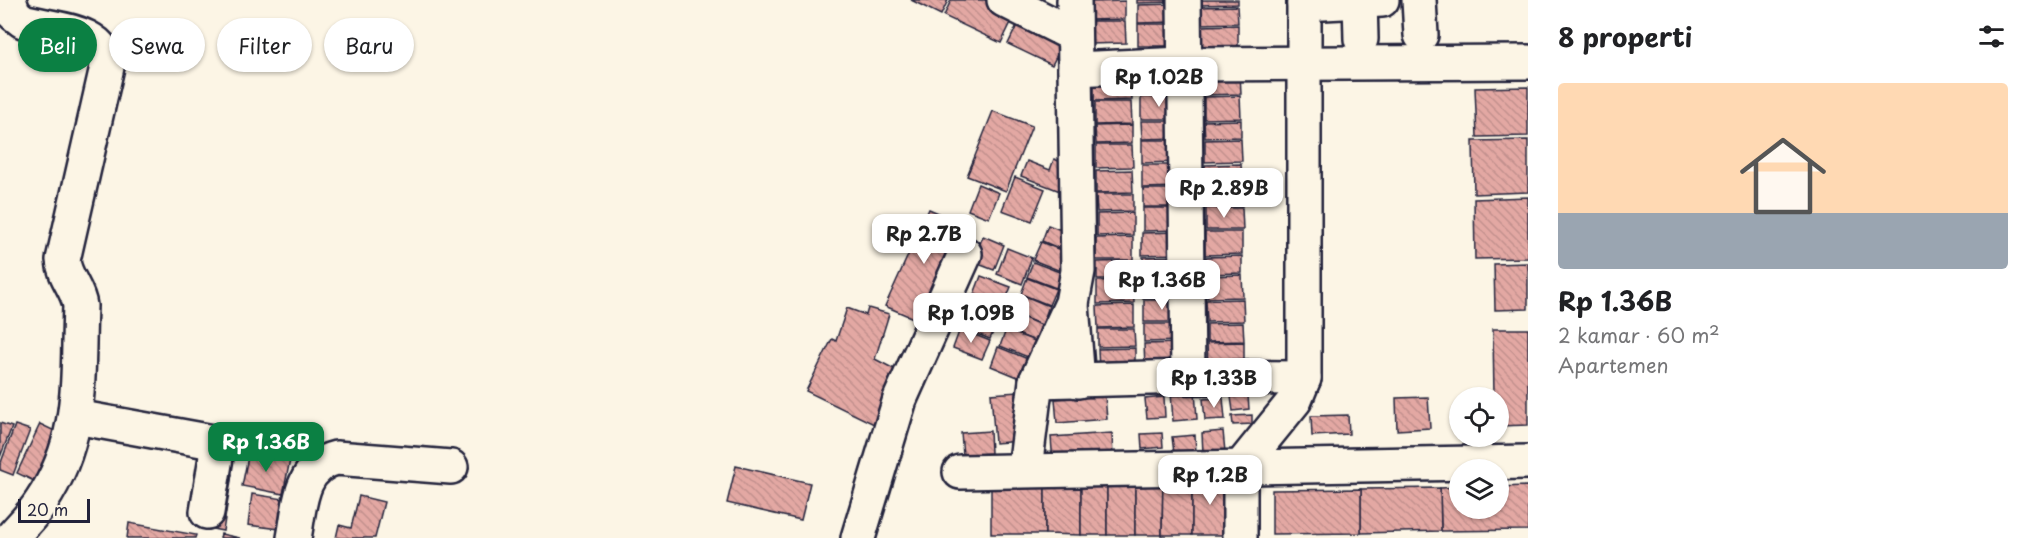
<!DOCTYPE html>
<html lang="id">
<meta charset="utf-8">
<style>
:root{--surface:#fff;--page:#f2f2f2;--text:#202124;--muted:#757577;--accent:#0b8043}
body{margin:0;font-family:"Playpen Sans",sans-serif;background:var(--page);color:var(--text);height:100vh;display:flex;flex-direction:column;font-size:22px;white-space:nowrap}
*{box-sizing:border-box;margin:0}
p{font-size:20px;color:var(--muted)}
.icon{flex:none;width:33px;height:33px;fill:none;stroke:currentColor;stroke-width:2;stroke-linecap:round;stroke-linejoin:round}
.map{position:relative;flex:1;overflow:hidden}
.drawer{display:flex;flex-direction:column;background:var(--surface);width:510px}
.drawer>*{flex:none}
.banner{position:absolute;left:18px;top:18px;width:570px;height:54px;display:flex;gap:12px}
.tools{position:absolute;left:1449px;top:387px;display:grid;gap:12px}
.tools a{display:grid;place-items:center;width:60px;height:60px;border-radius:50%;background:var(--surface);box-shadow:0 2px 4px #0004;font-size:30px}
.scale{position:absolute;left:18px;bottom:15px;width:72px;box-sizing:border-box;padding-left:6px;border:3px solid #22223b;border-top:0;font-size:16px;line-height:21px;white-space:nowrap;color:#22223b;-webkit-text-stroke:4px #fcf5e5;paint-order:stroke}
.price{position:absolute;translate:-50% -51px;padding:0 14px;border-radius:12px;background:#fff;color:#222;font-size:20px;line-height:39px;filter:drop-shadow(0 2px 3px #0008)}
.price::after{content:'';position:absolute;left:50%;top:36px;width:18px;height:14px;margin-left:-9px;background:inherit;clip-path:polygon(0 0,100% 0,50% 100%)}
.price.on{background:var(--accent);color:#fff}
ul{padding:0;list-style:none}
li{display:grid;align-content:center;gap:12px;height:318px;padding:0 30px}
li span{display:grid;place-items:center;height:186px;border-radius:6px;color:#555}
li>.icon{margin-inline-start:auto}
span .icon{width:108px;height:108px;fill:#fffc;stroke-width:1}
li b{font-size:26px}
h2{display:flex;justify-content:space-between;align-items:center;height:72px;padding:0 30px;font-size:26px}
.tag{padding:0 21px;border-radius:27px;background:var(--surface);box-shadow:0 2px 4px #0004;font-size:21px;line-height:54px}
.tag.on{background:var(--accent);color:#fff}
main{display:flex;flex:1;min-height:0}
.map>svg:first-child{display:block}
.building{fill:url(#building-back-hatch);stroke:#22223b;stroke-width:1.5}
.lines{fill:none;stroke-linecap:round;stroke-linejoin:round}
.minor-casing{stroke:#22223b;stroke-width:38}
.minor{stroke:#fcf5e5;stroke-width:33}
</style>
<main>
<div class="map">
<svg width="1528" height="538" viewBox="0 0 1528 538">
<defs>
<pattern id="building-back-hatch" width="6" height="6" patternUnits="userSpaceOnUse" patternTransform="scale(1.5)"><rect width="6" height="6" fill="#e3a8a3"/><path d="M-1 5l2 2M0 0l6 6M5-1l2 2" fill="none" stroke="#c2908d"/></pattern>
</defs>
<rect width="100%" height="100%" fill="#fcf5e5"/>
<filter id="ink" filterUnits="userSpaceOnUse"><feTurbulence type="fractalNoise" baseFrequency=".0167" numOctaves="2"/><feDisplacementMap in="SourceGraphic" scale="12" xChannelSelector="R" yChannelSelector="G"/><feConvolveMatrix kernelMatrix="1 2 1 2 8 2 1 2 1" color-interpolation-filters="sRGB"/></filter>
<g filter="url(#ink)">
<g class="building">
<polygon points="911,0 948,0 941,15"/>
<polygon points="951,0 992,0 1016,12 1001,43 944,16"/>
<polygon points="1137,0 1174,0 1174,2 1137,3"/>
<polygon points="1201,0 1238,0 1238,4 1201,5"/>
<polygon points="1125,1 1125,19 1089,20 1089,2"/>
<polygon points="1174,4 1174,22 1138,23 1138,5"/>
<polygon points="1237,6 1238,23 1201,24 1201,7"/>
<polygon points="1021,17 1065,38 1052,65 1008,44"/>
<polygon points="1089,21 1125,21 1126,43 1089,44"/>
<polygon points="1138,24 1174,24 1175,46 1138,46"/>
<polygon points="1238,25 1238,47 1202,48 1202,26"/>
<polygon points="1177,73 1178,95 1140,95 1140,74"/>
<polygon points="1240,73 1241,94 1203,95 1203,74"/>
<polygon points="1131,78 1132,100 1094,101 1094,79"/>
<polygon points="1528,87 1528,136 1477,137 1475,88"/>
<polygon points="1240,96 1241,118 1204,119 1204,97"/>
<polygon points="1141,97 1177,97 1178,119 1141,119"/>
<polygon points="1095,102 1131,102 1132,124 1095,125"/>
<polygon points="993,111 1032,126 1006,191 967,176"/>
<polygon points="1241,120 1241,137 1205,138 1204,121"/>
<polygon points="1141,121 1178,121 1178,138 1142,139"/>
<polygon points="1132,125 1132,143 1096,144 1095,126"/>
<polygon points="1241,139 1242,161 1205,162 1205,140"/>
<polygon points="1142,140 1178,140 1179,162 1142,163"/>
<polygon points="1528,140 1528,192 1474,194 1473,141"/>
<polygon points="1096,145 1132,145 1133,167 1096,168"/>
<polygon points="1054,159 1070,166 1060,191 1021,176 1027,161 1050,170"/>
<polygon points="1241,164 1242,186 1205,187 1205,165"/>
<polygon points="1142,165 1179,165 1179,187 1142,188"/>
<polygon points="1132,170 1133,192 1096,193 1096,171"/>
<polygon points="1015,177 1045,189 1032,221 1002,210"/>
<polygon points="978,184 999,193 989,218 968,210"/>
<polygon points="1242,188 1242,206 1206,207 1205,189"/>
<rect x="1143" y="189" width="36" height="18"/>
<polygon points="1096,194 1133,194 1133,211 1097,212"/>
<polygon points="1528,197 1528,258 1475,259 1474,199"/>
<polygon points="1143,208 1179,208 1180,230 1143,231"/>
<polygon points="1206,208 1242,208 1243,230 1206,230"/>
<polygon points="929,209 964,224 920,321 885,306"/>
<polygon points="1133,213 1133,235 1097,236 1097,214"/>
<polygon points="1048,225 1077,236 1070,253 1042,241"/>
<polygon points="1179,232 1179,254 1142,255 1142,233"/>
<polygon points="1205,232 1242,232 1242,254 1205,255"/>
<polygon points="983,236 1004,245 994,270 973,262"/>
<polygon points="1133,237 1133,260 1096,260 1096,238"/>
<polygon points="1041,242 1070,254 1063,272 1033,260"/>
<polygon points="1007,248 1032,258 1022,284 997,274"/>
<polygon points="1179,256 1179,274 1143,274 1143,257"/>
<polygon points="1242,256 1242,273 1206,274 1206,257"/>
<polygon points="1133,261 1133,279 1097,279 1097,262"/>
<polygon points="1033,262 1062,273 1056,288 1027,277"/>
<polygon points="1528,263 1528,309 1495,310 1494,264"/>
<polygon points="1242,275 1243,297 1207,298 1206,276"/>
<polygon points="981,276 1011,287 1003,306 974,294"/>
<rect x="1143" y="276" width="37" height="22"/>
<polygon points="1027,278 1056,289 1049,305 1021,294"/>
<polygon points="1133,280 1134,303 1097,304 1097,281"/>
<polygon points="1020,294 1049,306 1042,325 1012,313"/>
<polygon points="974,295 1004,306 997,322 968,311"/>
<polygon points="1243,299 1244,321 1207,322 1206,300"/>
<rect x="1144" y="300" width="36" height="22"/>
<polygon points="1134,305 1134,327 1098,328 1097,306"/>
<polygon points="847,308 866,315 868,308 889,314 875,359 904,374 878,426 806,391 832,339 836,341"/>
<polygon points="968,312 997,323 990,339 962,328"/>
<polygon points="1012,313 1041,325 1035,341 1006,329"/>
<polygon points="1243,323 1244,341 1207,342 1207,324"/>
<polygon points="1144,324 1180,324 1181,341 1144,342"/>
<polygon points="960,329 990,341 982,359 953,348"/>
<polygon points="1098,329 1134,329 1135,346 1098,347"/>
<polygon points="1493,329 1528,329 1528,425 1498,426 1498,398 1494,398"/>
<polygon points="1006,330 1035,341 1028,357 1000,346"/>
<polygon points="1244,342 1244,365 1208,365 1207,343"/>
<polygon points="1181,343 1181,365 1145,366 1144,344"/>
<polygon points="998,347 1028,359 1020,378 991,366"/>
<polygon points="1135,348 1135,370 1099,371 1098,349"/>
<polygon points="1195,391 1197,419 1173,421 1171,392"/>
<polygon points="1018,392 1022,441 995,443 991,394"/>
<polygon points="1105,396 1107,419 1057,423 1055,399"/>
<polygon points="1248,396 1249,409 1233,411 1231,397"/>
<polygon points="1164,397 1165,417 1147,418 1145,399"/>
<polygon points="1428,397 1430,428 1397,430 1396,398"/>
<polygon points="1223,398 1225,419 1205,420 1203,399"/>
<polygon points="1252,415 1252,424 1233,425 1232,416"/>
<polygon points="1348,415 1349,434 1312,436 1311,416"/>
<polygon points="0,423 12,427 0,457"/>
<polygon points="40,424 59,433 36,482 17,473"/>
<polygon points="15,425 30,430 13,475 0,470 0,465"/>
<polygon points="990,431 991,453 963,455 961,433"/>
<polygon points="1223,431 1225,452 1203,453 1202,433"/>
<polygon points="1112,433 1113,460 1053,464 1051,437"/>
<polygon points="1162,433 1163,447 1142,449 1141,434"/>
<polygon points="1195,435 1196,452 1174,453 1172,437"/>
<polygon points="249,452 290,460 283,494 242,486"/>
<polygon points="736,466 810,483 801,520 727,503"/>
<polygon points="216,471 232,474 223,531 207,528"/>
<polygon points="991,477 1045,478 1045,534 991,534"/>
<polygon points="1045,478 1081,478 1081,535 1045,534"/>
<rect x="1081" y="478" width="26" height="57"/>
<rect x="1107" y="478" width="28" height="57"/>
<polygon points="1135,478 1163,478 1162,535 1135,535"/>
<polygon points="1163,478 1192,478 1192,535 1162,535"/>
<polygon points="1192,478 1228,478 1227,535 1192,535"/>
<polygon points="1528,486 1528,530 1441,531 1440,488 1460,487 1460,508 1498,508 1498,487"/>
<polygon points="1440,488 1441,531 1361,533 1361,489"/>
<polygon points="1361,489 1361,533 1272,534 1272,490"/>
<polygon points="252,494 284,499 279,529 248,525"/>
<polygon points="359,496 384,502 375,538 336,538 339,525 351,528"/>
<polygon points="129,523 196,535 195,538 127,538"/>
<polygon points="221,534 240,538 220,538"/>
</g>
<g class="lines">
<defs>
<g id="minor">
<path d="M9,0L14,14L23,21C52,30 105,28 107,67L63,260C64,277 78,289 80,306C77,379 84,438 41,502C33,515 21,526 11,538"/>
<polyline points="1004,0 1074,35"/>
<polyline points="1184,0 1188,377"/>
<polyline points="1360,0 1361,39"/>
<polyline points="1419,0 1421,35"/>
<polyline points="1304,4 1382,0"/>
<polyline points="1075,69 1183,64 1528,62"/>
<polyline points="1072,305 1078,381"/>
<polyline points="1036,381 1188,377 1304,378"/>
<polyline points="76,417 213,442 216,457 207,512"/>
<polyline points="1025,469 1036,381 1072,303 1078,271 1074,0"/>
<polyline points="960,472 1528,462"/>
<path d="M294,538C300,507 299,467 336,458L451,467"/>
<polyline points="858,538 900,399 965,254"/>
<polyline points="1240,538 1240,468 1295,400 1304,378 1304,0"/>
</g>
</defs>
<use href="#minor" class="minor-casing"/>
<use href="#minor" class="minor"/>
</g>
</g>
</svg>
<div class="tools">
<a><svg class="icon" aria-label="locate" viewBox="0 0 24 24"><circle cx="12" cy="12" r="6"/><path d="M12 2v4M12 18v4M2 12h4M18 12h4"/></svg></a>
<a><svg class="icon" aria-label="layers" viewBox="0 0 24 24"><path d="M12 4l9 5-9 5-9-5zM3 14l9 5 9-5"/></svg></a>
</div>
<div class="scale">20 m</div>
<b class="price" style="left:1159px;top:108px">Rp 1.02B</b>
<b class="price" style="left:1224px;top:219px">Rp 2.89B</b>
<b class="price" style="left:924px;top:265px">Rp 2.7B</b>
<b class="price" style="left:1162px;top:311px">Rp 1.36B</b>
<b class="price" style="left:971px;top:344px">Rp 1.09B</b>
<b class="price" style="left:1214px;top:409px">Rp 1.33B</b>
<b class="price on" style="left:266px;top:473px">Rp 1.36B</b>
<b class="price" style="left:1210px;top:506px">Rp 1.2B</b>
<div class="banner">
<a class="tag on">Beli</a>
<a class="tag">Sewa</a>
<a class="tag">Filter</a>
<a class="tag">Baru</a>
</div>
</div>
<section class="drawer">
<h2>8 properti<svg class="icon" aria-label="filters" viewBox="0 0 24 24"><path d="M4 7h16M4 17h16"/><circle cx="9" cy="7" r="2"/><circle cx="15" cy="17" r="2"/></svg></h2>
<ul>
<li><span style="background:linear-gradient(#ffd9b3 70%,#9aa5b1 0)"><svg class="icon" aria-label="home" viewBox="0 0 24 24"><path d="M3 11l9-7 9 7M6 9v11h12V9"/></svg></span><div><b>Rp 1.36B</b><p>2 kamar · 60 m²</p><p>Apartemen</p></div></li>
</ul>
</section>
</main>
